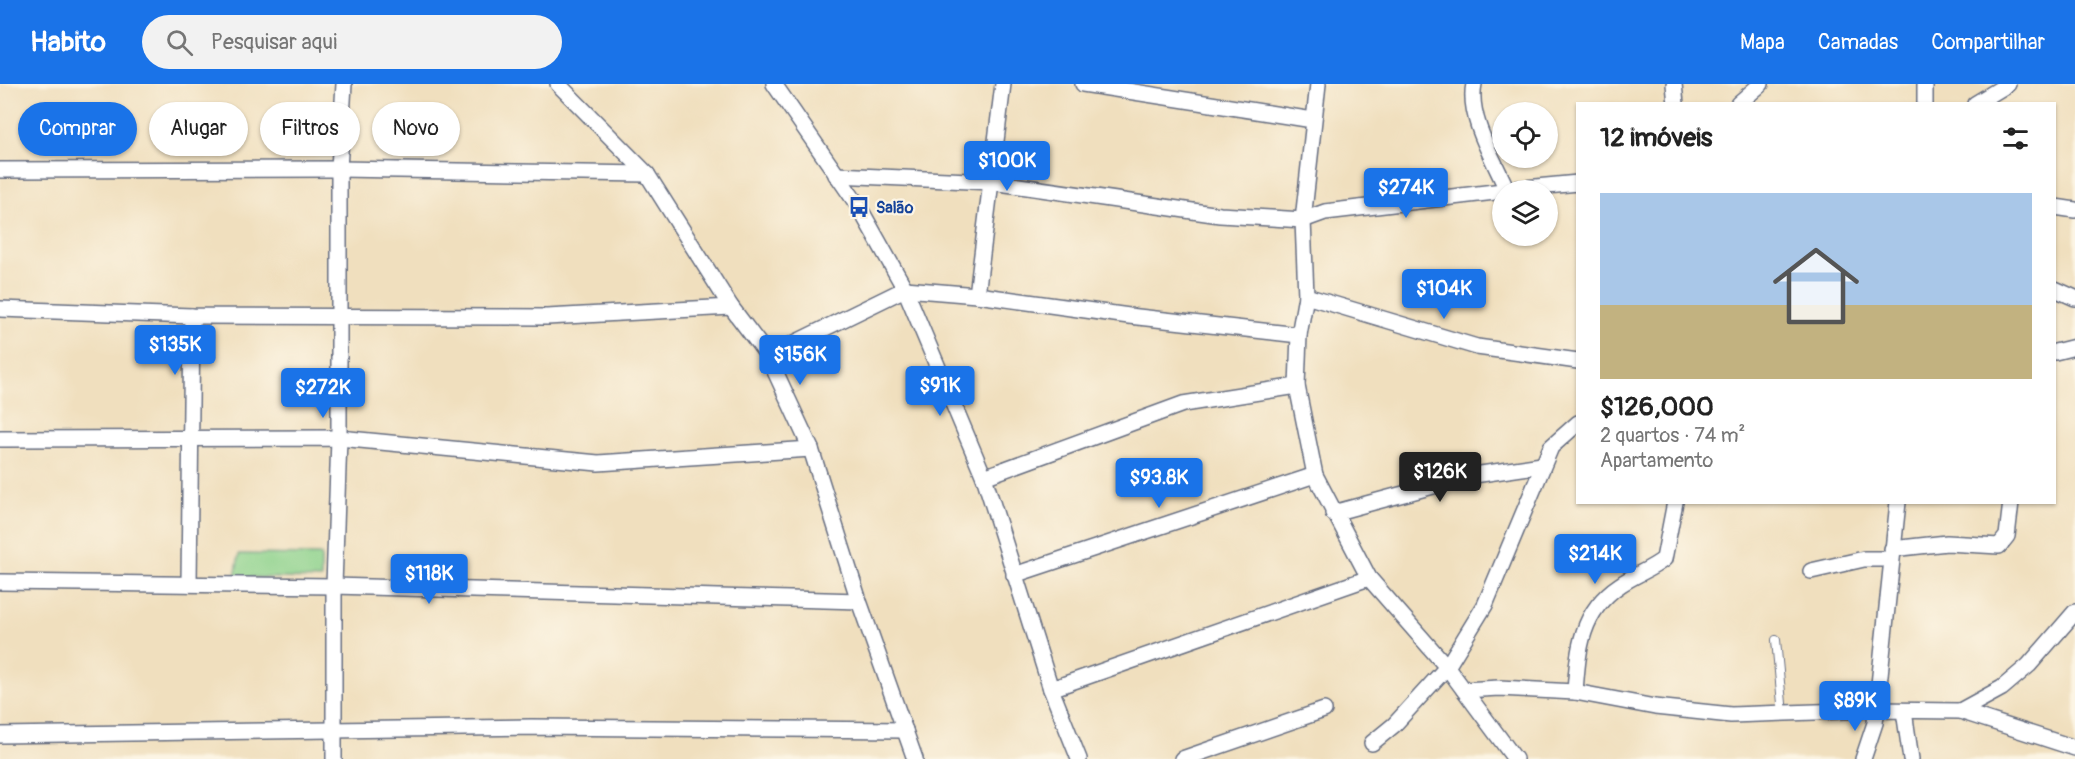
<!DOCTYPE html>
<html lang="pt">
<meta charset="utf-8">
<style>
:root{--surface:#fff;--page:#f2f2f2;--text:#222;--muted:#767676;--line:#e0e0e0;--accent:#1a73e8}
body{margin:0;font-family:Pangolin,sans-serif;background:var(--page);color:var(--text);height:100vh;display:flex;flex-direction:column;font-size:22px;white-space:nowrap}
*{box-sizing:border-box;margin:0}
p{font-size:20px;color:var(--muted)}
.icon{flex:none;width:33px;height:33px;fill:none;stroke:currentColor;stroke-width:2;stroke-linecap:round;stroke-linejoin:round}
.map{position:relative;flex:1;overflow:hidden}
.details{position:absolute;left:1576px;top:18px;width:480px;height:402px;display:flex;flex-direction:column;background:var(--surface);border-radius:0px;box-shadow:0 2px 4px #0004}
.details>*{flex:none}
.banner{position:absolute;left:18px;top:18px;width:570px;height:54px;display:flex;gap:12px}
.buttons{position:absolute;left:1492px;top:18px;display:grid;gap:12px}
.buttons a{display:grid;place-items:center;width:66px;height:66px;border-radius:50%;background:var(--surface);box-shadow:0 2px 4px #0004;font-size:30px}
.price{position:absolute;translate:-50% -51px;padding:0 14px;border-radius:6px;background:var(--accent);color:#fff;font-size:20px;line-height:39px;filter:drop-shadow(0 2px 3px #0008)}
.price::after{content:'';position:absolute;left:50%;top:36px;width:18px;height:14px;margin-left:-9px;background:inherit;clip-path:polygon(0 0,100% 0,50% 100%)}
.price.selected{background:#222;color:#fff}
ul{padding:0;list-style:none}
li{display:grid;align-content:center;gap:12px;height:318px;padding:0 24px}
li+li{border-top:2px solid var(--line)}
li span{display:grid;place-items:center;height:186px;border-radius:0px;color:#555}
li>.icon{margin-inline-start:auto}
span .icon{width:108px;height:108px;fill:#fffc;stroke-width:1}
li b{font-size:26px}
h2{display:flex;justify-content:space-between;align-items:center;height:72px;padding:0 24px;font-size:26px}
.pill{padding:0 21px;border-radius:27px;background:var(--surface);box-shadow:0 2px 4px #0004;font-size:21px;line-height:54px}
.pill.selected{background:var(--accent);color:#fff}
header{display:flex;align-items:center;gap:36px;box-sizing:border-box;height:84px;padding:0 30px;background:var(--accent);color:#fff}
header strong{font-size:28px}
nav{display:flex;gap:33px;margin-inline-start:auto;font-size:21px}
.search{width:420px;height:54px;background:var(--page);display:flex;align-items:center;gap:15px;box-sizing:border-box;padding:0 21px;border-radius:33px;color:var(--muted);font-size:22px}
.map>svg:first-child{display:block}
.green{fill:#8dd28c;stroke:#548075;stroke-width:1.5}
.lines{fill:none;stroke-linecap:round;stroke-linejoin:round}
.lane-casing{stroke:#666d80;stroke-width:10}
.street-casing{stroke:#666d80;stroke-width:18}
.lane{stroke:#fff;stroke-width:8}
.street{stroke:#fff;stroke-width:15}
.labels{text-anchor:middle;stroke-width:4.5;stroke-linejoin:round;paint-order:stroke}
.transit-label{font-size:16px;font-weight:bold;fill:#164399;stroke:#fcf5e5;text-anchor:start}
</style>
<header>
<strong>Habito</strong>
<div class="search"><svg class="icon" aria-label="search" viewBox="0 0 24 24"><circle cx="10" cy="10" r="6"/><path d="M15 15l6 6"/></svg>Pesquisar aqui</div>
<nav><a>Mapa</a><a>Camadas</a><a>Compartilhar</a></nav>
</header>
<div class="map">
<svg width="2075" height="675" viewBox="0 0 2075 675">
<rect width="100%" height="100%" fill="#fcf5e5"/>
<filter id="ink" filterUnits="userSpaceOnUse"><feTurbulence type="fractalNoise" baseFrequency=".0167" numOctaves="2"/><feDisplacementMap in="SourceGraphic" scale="12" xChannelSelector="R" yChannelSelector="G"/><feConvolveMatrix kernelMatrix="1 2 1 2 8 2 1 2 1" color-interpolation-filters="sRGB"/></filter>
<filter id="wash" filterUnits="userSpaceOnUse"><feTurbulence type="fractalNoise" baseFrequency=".008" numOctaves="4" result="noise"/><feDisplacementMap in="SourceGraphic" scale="24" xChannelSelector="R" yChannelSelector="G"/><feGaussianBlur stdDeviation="1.35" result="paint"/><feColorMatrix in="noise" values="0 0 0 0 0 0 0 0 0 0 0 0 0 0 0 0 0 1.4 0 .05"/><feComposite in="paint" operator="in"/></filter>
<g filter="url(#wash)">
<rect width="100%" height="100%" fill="#f0dfbe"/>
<polygon class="green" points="239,470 321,471 321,495 235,493"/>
</g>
<g filter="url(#ink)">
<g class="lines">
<defs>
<polyline id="lane" points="1776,556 1783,630"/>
<g id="street">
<polyline points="558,0 647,90 731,223 768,272 811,365 859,517 915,675"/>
<polyline points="774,0 859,123 905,205 984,393 1051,605 1079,675"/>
<polyline points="1083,0 1313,36"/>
<polyline points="1318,0 1303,136 1306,212 1299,251 1297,302 1315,391 1369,494 1447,583 1515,675"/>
<path d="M1474,0C1467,33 1494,76 1507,106"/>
<polyline points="1674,0 1676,20"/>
<polyline points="1925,0 1925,20"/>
<polyline points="1738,20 1761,0"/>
<polyline points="1975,20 2008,0"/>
<polyline points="0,86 339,85 647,90"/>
<polyline points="836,91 992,98 1220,131 1303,136 1325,128 1503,107"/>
<polyline points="1505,106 1578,99"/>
<polyline points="2055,123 2075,126"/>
<polyline points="2055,205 2075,214"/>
<polyline points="977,211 1003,0"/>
<polyline points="1306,212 1477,263 1578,277"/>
<polyline points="0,225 192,232 547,233 731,223"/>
<polyline points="2055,268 2075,263"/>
<polyline points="768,272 905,205 977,211 1129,232 1299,251"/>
<polyline points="0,355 339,354 598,379 811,365"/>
<polyline points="984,393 1183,320 1297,302"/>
<polyline points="1333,429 1474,391 1542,381"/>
<polyline points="1892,465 1947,459 1999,462 2007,452 2011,418"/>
<polyline points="1811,487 1864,475 1891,475"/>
<polyline points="1014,491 1315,391"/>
<polyline points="0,498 334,502 859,517"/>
<polyline points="189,500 192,232"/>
<polyline points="1051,605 1369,494"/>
<polyline points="1464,606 1499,604 1575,608 1655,623 1731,631 1875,626 1960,627 2075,664"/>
<path d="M1575,608C1578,565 1581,527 1620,501C1634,491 1650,486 1664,475L1675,418"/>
<polyline points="1904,627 1911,675"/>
<polyline points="1960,627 2002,604 2029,581 2075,528"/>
<polyline points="0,651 531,643 905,646"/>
<polyline points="1372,659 1394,641 1447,583 1485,521 1551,363 1578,339"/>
<polyline points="334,675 334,502 339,354 339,85 344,0"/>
<polyline points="1182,675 1324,626"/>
<polyline points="1863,675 1875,639 1898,418"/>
</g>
</defs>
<use href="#lane" class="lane-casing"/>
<use href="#street" class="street-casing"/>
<use href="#lane" class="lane"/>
<use href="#street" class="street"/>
</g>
</g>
<defs>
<symbol id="bus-bare" viewBox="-9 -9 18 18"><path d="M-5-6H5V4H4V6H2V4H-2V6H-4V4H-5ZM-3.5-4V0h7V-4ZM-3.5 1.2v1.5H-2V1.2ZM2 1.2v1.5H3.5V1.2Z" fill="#1a4fb4" stroke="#fcf5e5" stroke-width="2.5" paint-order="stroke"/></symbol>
</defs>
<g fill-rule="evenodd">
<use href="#bus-bare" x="844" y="108" width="30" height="30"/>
</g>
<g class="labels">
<g class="transit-label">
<text x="876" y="129">Salão</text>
</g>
</g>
</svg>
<div class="buttons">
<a><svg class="icon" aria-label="locate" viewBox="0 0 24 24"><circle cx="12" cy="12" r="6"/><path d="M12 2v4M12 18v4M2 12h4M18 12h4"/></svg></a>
<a><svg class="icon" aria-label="layers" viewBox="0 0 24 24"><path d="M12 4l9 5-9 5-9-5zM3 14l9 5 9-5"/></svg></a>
</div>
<b class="price" style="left:1007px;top:108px">$100K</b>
<b class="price" style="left:1406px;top:135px">$274K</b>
<b class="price" style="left:1444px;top:236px">$104K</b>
<b class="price" style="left:175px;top:292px">$135K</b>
<b class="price" style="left:800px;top:302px">$156K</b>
<b class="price" style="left:940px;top:333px">$91K</b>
<b class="price" style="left:323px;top:335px">$272K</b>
<b class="price selected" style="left:1440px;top:419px">$126K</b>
<b class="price" style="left:1159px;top:425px">$93.8K</b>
<b class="price" style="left:1595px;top:501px">$214K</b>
<b class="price" style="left:429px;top:521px">$118K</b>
<b class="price" style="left:1855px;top:648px">$89K</b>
<div class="banner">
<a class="pill selected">Comprar</a>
<a class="pill">Alugar</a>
<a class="pill">Filtros</a>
<a class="pill">Novo</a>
</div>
<section class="details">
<h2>12 imóveis<svg class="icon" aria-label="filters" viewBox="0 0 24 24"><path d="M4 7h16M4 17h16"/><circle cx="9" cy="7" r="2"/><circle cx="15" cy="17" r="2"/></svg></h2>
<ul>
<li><span style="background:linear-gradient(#a9c7e8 60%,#c2b280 0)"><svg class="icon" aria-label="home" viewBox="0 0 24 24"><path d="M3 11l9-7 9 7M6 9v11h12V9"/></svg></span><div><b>$126,000</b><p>2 quartos · 74 m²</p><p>Apartamento</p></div></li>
</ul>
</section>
</div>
